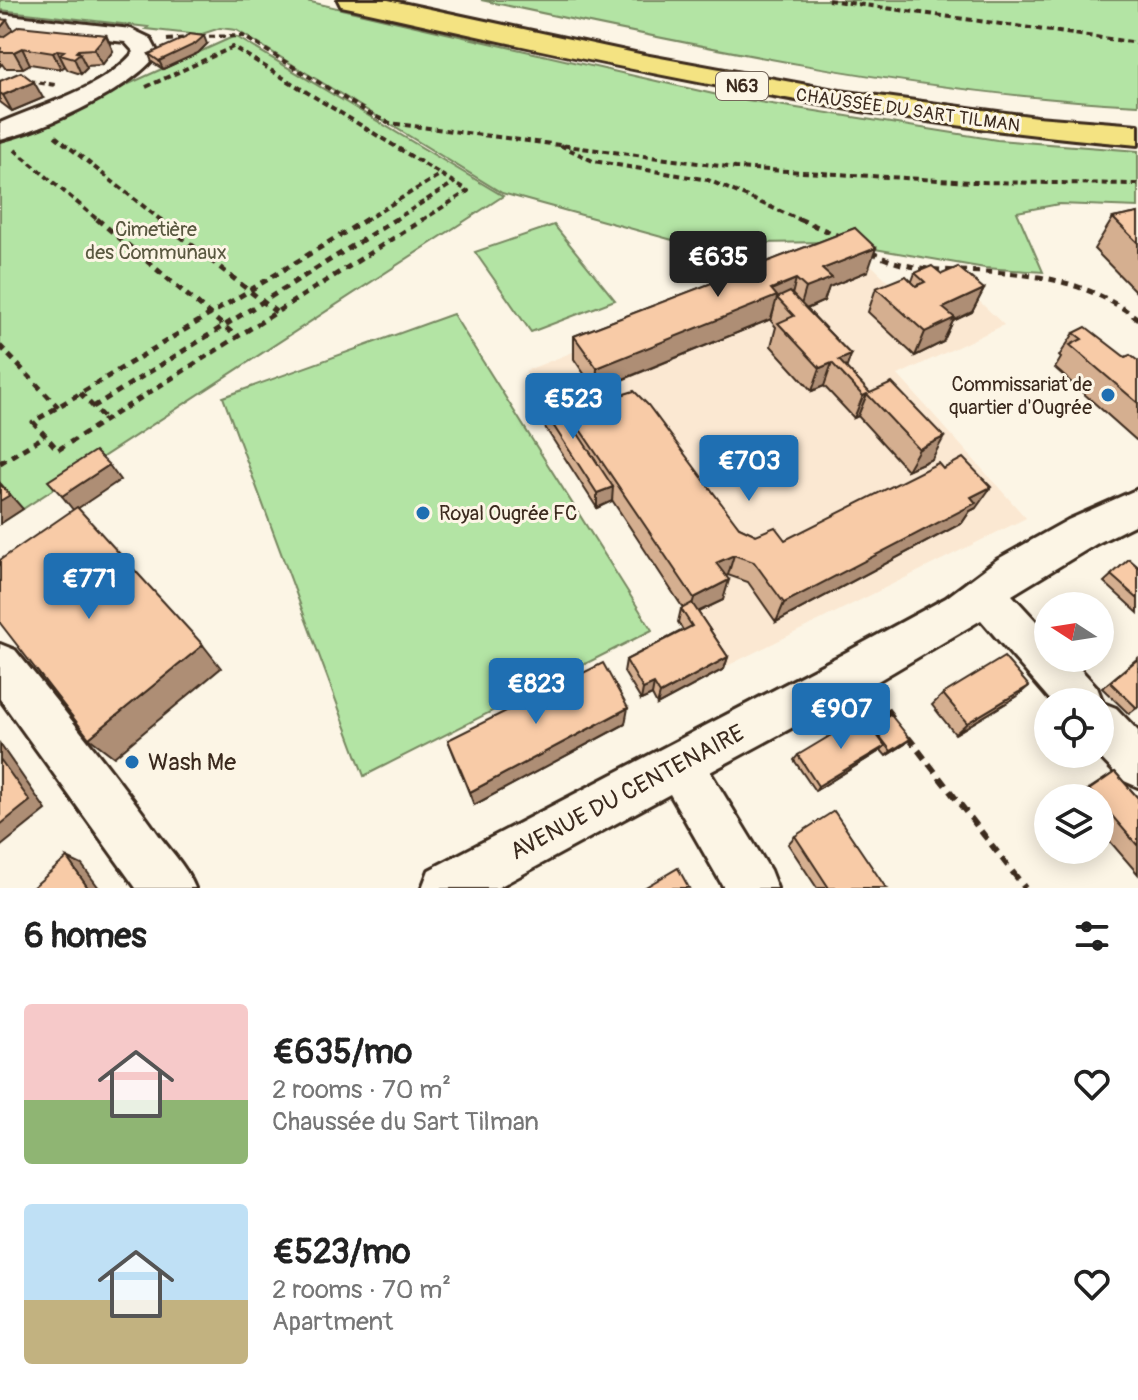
<!DOCTYPE html>
<meta charset="utf-8">
<style>
:root{--surface:#fff;--page:#f2f2f2;--text:#222;--muted:#767676;--accent:#1f6fb2}
body{margin:0;font-family:Pangolin,sans-serif;background:var(--page);color:var(--text);height:100vh;display:flex;flex-direction:column;font-size:30px;white-space:nowrap}
*{box-sizing:border-box;margin:0}
p{font-size:26px;color:var(--muted)}
.icon{flex:none;width:44px;height:44px;fill:none;stroke:currentColor;stroke-width:2;stroke-linecap:round;stroke-linejoin:round}
.map{position:relative;height:888px;overflow:hidden}
.drawer{display:flex;flex-direction:column;background:var(--surface);flex:1}
.drawer>*{flex:none}
.needle{width:52px;rotate:282deg}
.fabs{position:absolute;left:1034px;top:592px;display:grid;gap:16px}
.fabs a{display:grid;place-items:center;width:80px;height:80px;border-radius:50%;background:var(--surface);box-shadow:0 4px 20px #0003;font-size:40px}
.price{position:absolute;translate:-50% -68px;padding:0 18px;border-radius:8px;background:var(--accent);color:#fff;font-size:26px;line-height:52px;filter:drop-shadow(0 2px 4px #0008)}
.price::after{content:'';position:absolute;left:50%;top:48px;width:24px;height:18px;margin-left:-12px;background:inherit;clip-path:polygon(0 0,100% 0,50% 100%)}
.price.current{background:#222;color:#fff}
ul{padding:0;list-style:none}
li{display:flex;align-items:center;gap:24px;height:200px;padding:0 24px}
li span{display:grid;place-items:center;flex:none;width:224px;height:160px;border-radius:8px;color:#555}
li>.icon{margin-inline-start:auto}
span .icon{width:96px;height:96px;fill:#fffc;stroke-width:1}
li b{font-size:34px}
h2{display:flex;justify-content:space-between;align-items:center;height:96px;padding:0 24px;font-size:34px}
.map>svg:first-child{display:block}
.built{fill:#fbe8d2}
.green{fill:#b3e4a4;stroke:#778761;stroke-width:2}
.lines{fill:none;stroke-linecap:round;stroke-linejoin:round}
.minor-casing{stroke:#3b2a1e;stroke-width:6}
.highway-casing{stroke:#3b2a1e;stroke-width:6}
.path-far2{stroke:#3b2a1e;stroke-width:4;stroke-dasharray:6 4;stroke-linecap:butt}
.path-far1{stroke:#3b2a1e;stroke-width:5;stroke-dasharray:7 6;stroke-linecap:butt}
.path{stroke:#3b2a1e;stroke-width:6;stroke-dasharray:10 7;stroke-linecap:butt}
.minor{fill:#fcf5e5;fill-rule:evenodd}
.highway{fill:#f4e382;fill-rule:evenodd}
.wall{fill:#d5af90;stroke:#3b2a1e;stroke-width:2}
.shaded-wall{fill:#ae8e75;stroke:#3b2a1e;stroke-width:2}
.building{fill:#f8cba7;stroke:#3b2a1e;stroke-width:2}
.poi-dot{fill:#1f6fb2;stroke:#fcf5e5;stroke-width:3}
.labels{text-anchor:middle;stroke-width:6;stroke-linejoin:round;paint-order:stroke}
.shield{fill:#fcf5e5;stroke:#75675a;stroke-width:2}
.shield-label{font-size:18px;font-weight:bold;fill:#3b2a1e}
.far-street-label{font-size:18px;fill:#3b2a1e;stroke:#fcf5e5}
.park-label{font-size:20px;fill:#595840;stroke:#fcf5e5}
.poi-label{font-size:20px;fill:#3b2a1e;stroke:#fcf5e5;text-anchor:end}
.near-poi-label{font-size:24px;fill:#3b2a1e;stroke:#fcf5e5;text-anchor:start}
.near-street-label{font-size:24px;fill:#3b2a1e;stroke:#fcf5e5}
</style>
<div class="map">
<svg width="1138" height="888" viewBox="0 0 1138 888">
<rect width="100%" height="100%" fill="#fcf5e5"/>
<filter id="ink" filterUnits="userSpaceOnUse"><feTurbulence type="fractalNoise" baseFrequency=".0125" numOctaves="2"/><feDisplacementMap in="SourceGraphic" scale="16" xChannelSelector="R" yChannelSelector="G"/><feConvolveMatrix kernelMatrix="1 2 1 2 8 2 1 2 1" color-interpolation-filters="sRGB"/></filter>
<g filter="url(#ink)">
<polygon class="built" points="848,243 905,297 953,276 1004,325 898,375 1026,518 725,667 525,371"/>
<g class="green">
<polygon points="0,0 302,0 722,96 997,140 1138,151 1138,207 1059,204 1017,212 1043,272 985,268 834,242 687,244 502,193 236,30 220,28 199,35 146,29 148,27 0,10"/>
<path d="M481,0H1138V105C915,93 699,47 481,0Z"/>
<polygon points="235,36 503,196 0,524 0,142"/>
<polygon points="554,225 615,300 531,332 475,252"/>
<polygon points="453,314 652,630 364,776 223,397"/>
</g>
<g class="lines">
<defs>
<g id="minor">
<path d="M0,14L131,29L150,38L158,53C132,90 44,129 0,140V123C43,104 103,89 134,52L125,42L0,28Z"/>
<polygon points="1138,489 1138,523 1096,544 1012,595 1048,634 1048,658 1070,658 1097,687 1103,703 1116,708 1138,731 1138,787 1122,780 1097,754 1100,754 1100,702 1052,702 981,620 871,685 710,772 770,870 777,888 724,888 670,794 497,888 422,888 429,870 841,655 946,598 998,559 1068,520"/>
<path d="M0,644L15,650C62,708 109,766 153,827C167,848 186,865 195,888H136L0,699Z"/>
</g>
<path id="highway" d="M338,0H388L644,55L840,91L1037,117L1138,125V145C870,123 613,67 351,8L341,6Z"/>
</defs>
<use href="#minor" class="minor-casing"/>
<use href="#highway" class="highway-casing"/>
<g class="path-far2">
<polyline points="828,0 1138,43"/>
<polyline points="199,37 243,36 370,114 390,123 736,168 972,182 1138,184"/>
<polyline points="167,40 189,38"/>
<polyline points="29,81 55,85"/>
<polyline points="146,87 233,47 468,191 421,221"/>
<polyline points="55,136 162,221"/>
<polyline points="560,145 593,161 708,180 803,221"/>
<polyline points="15,150 99,221"/>
<polyline points="364,221 441,174"/>
<polyline points="393,221 455,182"/>
</g>
<g class="path-far1">
<polyline points="97,219 237,337"/>
<polyline points="159,219 276,312"/>
<polyline points="367,219 33,422 58,450 424,219"/>
<polyline points="799,219 841,237"/>
<path d="M871,252C907,272 946,270 986,272C1043,274 1092,284 1138,319"/>
<polyline points="0,346 58,407"/>
<polyline points="80,393 106,420"/>
<polyline points="93,407 396,219"/>
<polyline points="0,463 45,436"/>
</g>
<g class="path">
<polyline points="876,696 894,719"/>
<polyline points="908,737 1025,888"/>
</g>
<use href="#minor" class="minor"/>
<use href="#highway" class="highway"/>
</g>
<g class="wall">
<polygon points="0,19 12,30 106,35 113,51 102,65 86,66 87,68 81,74 68,70 65,66 61,69 30,64 23,68 5,68 2,64 0,66"/>
<polygon points="207,44 198,53 163,69 152,62 149,54"/>
<polygon points="0,81 43,98 12,111 0,102"/>
<polygon points="1138,213 1138,294 1094,249 1113,218"/>
<polygon points="855,228 868,271 829,287 824,301 807,309 851,355 846,368 932,459 907,470 858,416 854,418 824,386 812,391 771,346 776,327 771,321 774,309 771,319 612,384 739,527 756,535 785,540 976,508 970,511 962,523 776,622 748,582 728,575 725,576 723,600 698,612 728,657 724,669 657,705 652,695 641,700 624,672 626,660 683,630 678,622 681,609 683,608 612,500 597,508 534,410 533,394 556,400 556,394 589,381 574,359 574,336"/>
<polygon points="915,273 942,274 984,289 972,312 953,321 943,342 915,356 868,312 876,288 912,281"/>
<polygon points="1074,333 1125,357 1138,361 1138,439 1136,440 1055,368 1061,358 1059,356"/>
<polygon points="1129,559 1138,567 1138,613 1104,582"/>
<polygon points="1138,658 1138,707 1129,714 1102,688"/>
<polygon points="943,694 1016,697 955,734 932,705"/>
<polygon points="625,724 474,805 448,740"/>
<polygon points="872,726 910,739 905,744 886,756 881,750 815,791 794,760 798,755 870,727"/>
<polygon points="1115,772 1138,798 1138,874 1100,830 1100,798 1075,798"/>
<polygon points="795,836 886,888 817,888 788,844"/>
</g>
<g class="shaded-wall">
<polygon points="7,20 16,36 0,43 0,28"/>
<polygon points="106,35 113,51 102,65 94,49"/>
<polygon points="204,36 207,44 198,53 163,69 159,61"/>
<polygon points="22,48 30,64 23,68 14,52"/>
<polygon points="57,50 65,66 61,69 53,53"/>
<polygon points="78,50 87,68 81,74 74,58 76,52"/>
<polygon points="34,82 43,98 12,111 3,95"/>
<polygon points="876,248 868,271 829,287 824,301 799,312 806,288 822,269"/>
<polygon points="796,279 790,303 777,298 771,319 596,390 597,368"/>
<polygon points="984,289 972,312 953,321 943,342 915,356 925,332 943,308"/>
<polygon points="851,355 844,375 839,360"/>
<polygon points="832,363 824,386 812,391 820,368"/>
<polygon points="867,394 858,416 854,418 863,396"/>
<polygon points="944,437 932,459 907,470 919,449"/>
<polygon points="109,465 120,480 74,511 62,496"/>
<polygon points="0,483 23,509 0,524"/>
<polygon points="613,487 612,501 597,508 597,493"/>
<polygon points="991,487 976,508 970,511 962,523 776,622 784,603 971,497"/>
<polygon points="734,555 728,575 711,583 716,563"/>
<polygon points="729,580 723,600 689,616 694,598"/>
<polygon points="203,645 221,668 114,757 89,738"/>
<polygon points="728,657 724,669 657,705 660,694"/>
<polygon points="654,684 652,695 641,700 643,689"/>
<polygon points="1029,686 1016,697 955,734 967,723"/>
<polygon points="628,708 625,724 474,805 470,792"/>
<polygon points="910,739 905,744 886,756 891,751"/>
<polygon points="0,744 46,810 0,847"/>
<polygon points="885,746 880,751 815,791 818,786"/>
<polygon points="67,858 82,865 99,888 88,888"/>
</g>
<g class="building">
<polygon points="0,19 7,20 0,28"/>
<polygon points="19,26 106,35 94,49 78,50 76,52 80,53 74,58 60,54 64,51 57,50 53,53 22,48 14,52 0,52 1,48 0,47 0,36 3,37"/>
<polygon points="189,34 204,36 195,44 159,61 149,54 185,38"/>
<polygon points="21,72 34,82 3,95 0,93 0,81"/>
<polygon points="1138,213 1138,243 1113,218"/>
<polygon points="855,228 876,248 822,269 832,278 806,288 796,279 771,289 777,296 597,368 574,336"/>
<polygon points="932,266 942,274 958,267 984,289 943,308 955,318 925,332 876,288 906,276 916,286 925,282 915,273"/>
<polygon points="790,292 851,355 839,360 870,393 892,383 944,437 919,449 867,394 863,396 832,363 820,368 778,323 794,316 777,298"/>
<polygon points="1086,327 1125,357 1130,355 1138,361 1138,403 1070,345 1082,339 1074,333"/>
<polygon points="605,375 621,395 634,391 648,405 739,527 756,535 775,527 785,540 938,463 943,469 963,458 991,487 971,497 976,503 784,603 754,562 734,555 716,563 729,580 694,598 556,394"/>
<polygon points="548,388 613,487 597,493 533,394"/>
<polygon points="95,451 109,465 62,496 48,481"/>
<polygon points="0,484 10,495 0,501"/>
<polygon points="77,507 203,645 89,738 0,623 0,560"/>
<polygon points="1129,559 1138,567 1138,599 1111,575"/>
<polygon points="692,603 728,657 660,694 654,684 643,689 626,660 692,626 681,609"/>
<polygon points="1004,657 1029,686 967,723 943,694"/>
<polygon points="1138,659 1138,707 1137,708 1110,682"/>
<polygon points="603,663 628,708 470,792 448,740"/>
<polygon points="890,714 910,739 891,751 872,726"/>
<polygon points="863,716 885,746 818,786 798,755"/>
<polygon points="0,759 30,801 0,825"/>
<polygon points="1115,772 1138,798 1138,846 1100,802 1100,798 1097,798 1089,790"/>
<polygon points="834,811 886,888 829,888 795,836"/>
<polygon points="67,858 88,888 32,888"/>
<polygon points="678,868 689,888 644,888"/>
</g>
</g>
<g class="poi-dot">
<circle cx="1108" cy="395" r="8"/>
<circle cx="423" cy="513" r="8"/>
<circle cx="132" cy="762" r="8"/>
</g>
<g class="labels">
<rect class="shield" x="716" y="72" width="52" height="28" rx="6"/>
<g class="shield-label">
<text x="742" y="92">N63</text>
</g>
<g class="far-street-label">
<text transform="translate(908 110) rotate(8)" y="6">CHAUSSÉE DU SART TILMAN</text>
</g>
<g class="park-label">
<text x="156" y="236">Cimetière<tspan x="156" dy="23">des Communaux</tspan></text>
</g>
<g class="poi-label">
<text x="1092" y="391">Commissariat de<tspan x="1092" dy="23">quartier d'Ougrée</tspan></text>
<text x="439" y="520" text-anchor="start">Royal Ougrée FC</text>
</g>
<g class="near-poi-label">
<text x="148" y="770">Wash Me</text>
</g>
<g class="near-street-label">
<text transform="translate(627 792) rotate(-28)" y="8">AVENUE DU CENTENAIRE</text>
</g>
</g>
</svg>
<div class="fabs">
<a><svg class="needle" viewBox="-14 -14 28 28"><path d="M0-13l5 13h-10z" fill="#e53935"/><path d="M0 13l5-13h-10z" fill="#767676"/></svg></a>
<a><svg class="icon" aria-label="locate" viewBox="0 0 24 24"><circle cx="12" cy="12" r="6"/><path d="M12 2v4M12 18v4M2 12h4M18 12h4"/></svg></a>
<a><svg class="icon" aria-label="layers" viewBox="0 0 24 24"><path d="M12 4l9 5-9 5-9-5zM3 14l9 5 9-5"/></svg></a>
</div>
<b class="price current" style="left:718px;top:299px">€635</b>
<b class="price" style="left:573px;top:441px">€523</b>
<b class="price" style="left:749px;top:503px">€703</b>
<b class="price" style="left:89px;top:621px">€771</b>
<b class="price" style="left:536px;top:726px">€823</b>
<b class="price" style="left:841px;top:751px">€907</b>
</div>
<section class="drawer">
<h2>6 homes<svg class="icon" aria-label="filters" viewBox="0 0 24 24"><path d="M4 7h16M4 17h16"/><circle cx="9" cy="7" r="2"/><circle cx="15" cy="17" r="2"/></svg></h2>
<ul>
<li><span style="background:linear-gradient(#f6c9c9 60%,#8fb573 0)"><svg class="icon" aria-label="home" viewBox="0 0 24 24"><path d="M3 11l9-7 9 7M6 9v11h12V9"/></svg></span><div><b>€635/mo</b><p>2 rooms · 70 m²</p><p>Chaussée du Sart Tilman</p></div><svg class="icon" aria-label="heart" viewBox="0 0 24 24"><path d="M12 20l-8-8c-3-5 5-10 8-4 3-6 11-1 8 4z"/></svg></li>
<li><span style="background:linear-gradient(#bfe0f5 60%,#c2b280 0)"><svg class="icon" aria-label="home" viewBox="0 0 24 24"><path d="M3 11l9-7 9 7M6 9v11h12V9"/></svg></span><div><b>€523/mo</b><p>2 rooms · 70 m²</p><p>Apartment</p></div><svg class="icon" aria-label="heart" viewBox="0 0 24 24"><path d="M12 20l-8-8c-3-5 5-10 8-4 3-6 11-1 8 4z"/></svg></li>
</ul>
</section>
